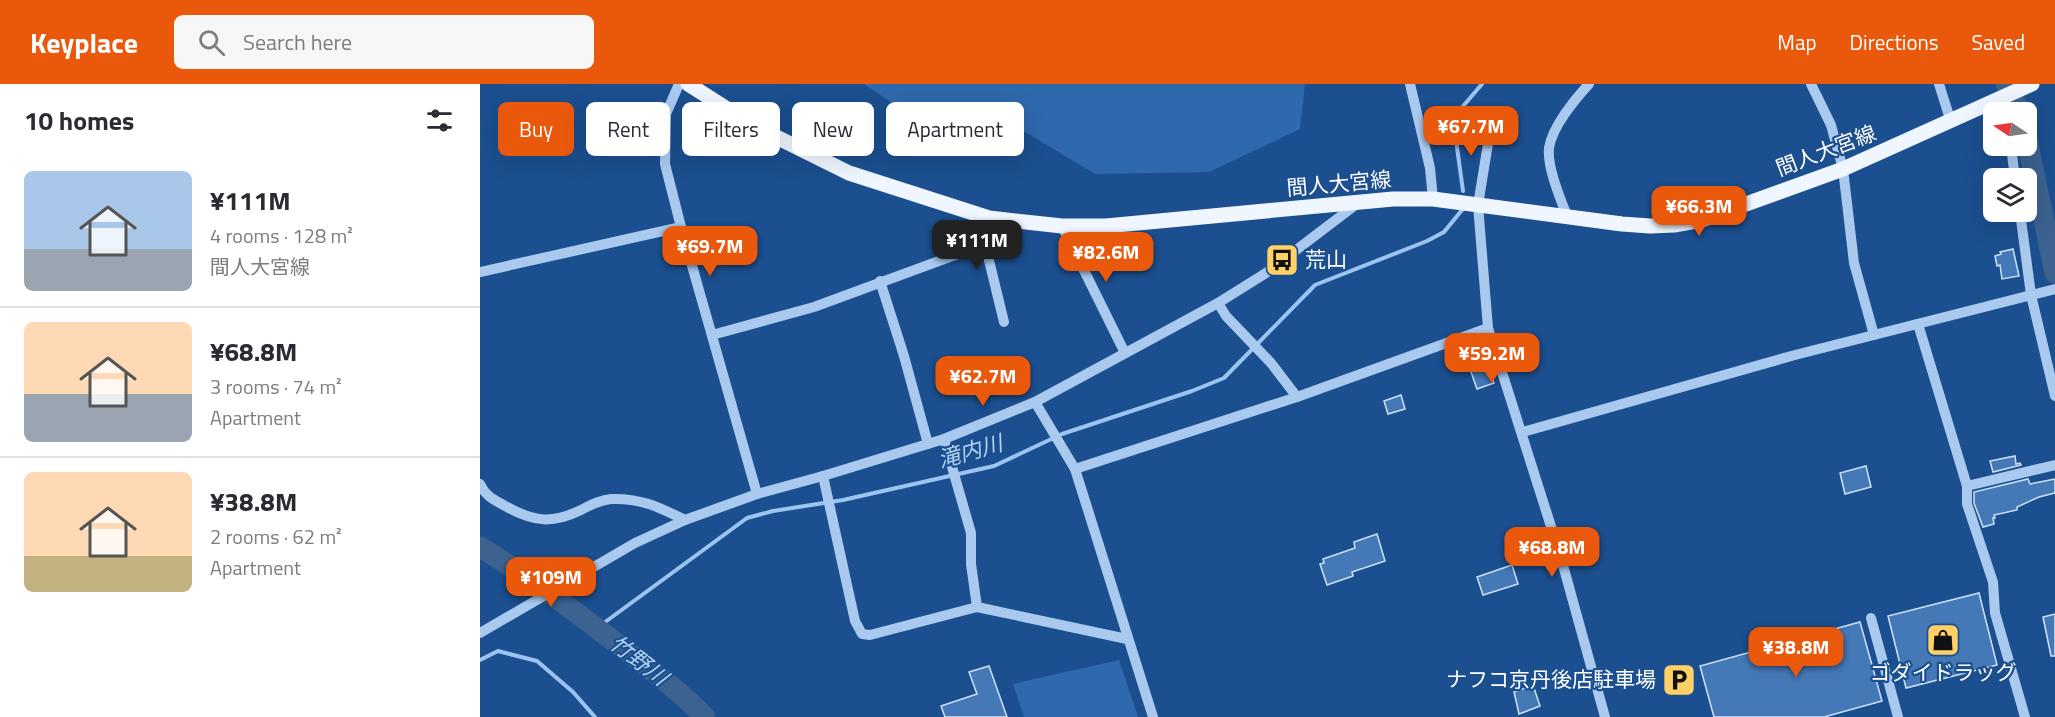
<!DOCTYPE html>
<meta charset="utf-8">
<style>
:root{--surface:#fff;--page:#f7f7f7;--text:#2b2b33;--muted:#7c7c81;--line:#e1e1e2;--accent:#ea580c}
body{margin:0;font-family:"Titillium Web","Noto Sans JP",sans-serif;background:var(--page);color:var(--text);height:100vh;display:flex;flex-direction:column;font-size:22px;white-space:nowrap}
*{box-sizing:border-box;margin:0}
p{font-size:20px;color:var(--muted)}
.icon{flex:none;width:33px;height:33px;fill:none;stroke:currentColor;stroke-width:2;stroke-linecap:round;stroke-linejoin:round}
.map{position:relative;flex:1;overflow:hidden}
.sheet{display:flex;flex-direction:column;background:var(--surface);width:480px}
.sheet>*{flex:none}
.banner{position:absolute;left:18px;top:18px;width:570px;height:54px;display:flex;gap:12px}
.needle{width:39px;rotate:283deg}
.buttons{position:absolute;left:1503px;top:18px;display:grid;gap:12px}
.buttons a{display:grid;place-items:center;width:54px;height:54px;border-radius:9px;background:var(--surface);box-shadow:0 6px 24px #0002;font-size:30px}
.price{position:absolute;translate:-50% -51px;padding:0 14px;border-radius:12px;background:var(--accent);color:#fff;font-size:20px;line-height:39px;filter:drop-shadow(0 2px 3px #0008)}
.price::after{content:'';position:absolute;left:50%;top:36px;width:18px;height:14px;margin-left:-9px;background:inherit;clip-path:polygon(0 0,100% 0,50% 100%)}
.price.selected{background:#222;color:#fff}
ul{padding:0;list-style:none}
li{display:flex;align-items:center;gap:18px;height:150px;padding:0 24px}
li+li{border-top:2px solid var(--line)}
li span{display:grid;place-items:center;flex:none;width:168px;height:120px;border-radius:9px;color:#555}
li>.icon{margin-inline-start:auto}
span .icon{width:72px;height:72px;fill:#fffc;stroke-width:1}
li b{font-size:26px}
h2{display:flex;justify-content:space-between;align-items:center;height:72px;padding:0 24px;font-size:26px}
.chip{padding:0 21px;border-radius:9px;background:var(--surface);box-shadow:0 6px 24px #0002;font-size:21px;line-height:54px}
.chip.selected{background:var(--accent);color:#fff}
header{display:flex;align-items:center;gap:36px;box-sizing:border-box;height:84px;padding:0 30px;background:var(--accent);color:#fff}
header strong{font-size:28px}
nav{display:flex;gap:33px;margin-inline-start:auto;font-size:21px}
.search{width:420px;height:54px;background:var(--page);display:flex;align-items:center;gap:15px;box-sizing:border-box;padding:0 21px;border-radius:9px;color:var(--muted);font-size:22px}
main{display:flex;flex:1;min-height:0}
.map>svg:first-child{display:block}
.green{fill:#2e69ad}
.lines{fill:none;stroke-linecap:round;stroke-linejoin:round}
.stream{stroke:#9cc4f0;stroke-width:4}
.river{stroke:#3c6290;stroke-width:21}
.building{fill:#4478b7;stroke:#cfe3fa;stroke-width:1.5}
.minor{stroke:#a9c9ee;stroke-width:10}
.major{stroke:#f0f6ff;stroke-width:15}
.labels{text-anchor:middle;stroke-width:4.5;stroke-linejoin:round;paint-order:stroke}
.street-label{font-size:21px;fill:#fff;stroke:#1b4f8f}
.poi-label{font-size:21px;fill:#fff;stroke:#1b4f8f;text-anchor:start}
.water-label{font-size:22px;font-style:italic;fill:#b5d3f5;stroke:#1b4f8f}
</style>
<header>
<strong>Keyplace</strong>
<div class="search"><svg class="icon" aria-label="search" viewBox="0 0 24 24"><circle cx="10" cy="10" r="6"/><path d="M15 15l6 6"/></svg>Search here</div>
<nav><a>Map</a><a>Directions</a><a>Saved</a></nav>
</header>
<main>
<section class="sheet">
<h2>10 homes<svg class="icon" aria-label="filters" viewBox="0 0 24 24"><path d="M4 7h16M4 17h16"/><circle cx="9" cy="7" r="2"/><circle cx="15" cy="17" r="2"/></svg></h2>
<ul>
<li><span style="background:linear-gradient(#a9c7e8 65%,#9aa5b1 0)"><svg class="icon" aria-label="home" viewBox="0 0 24 24"><path d="M3 11l9-7 9 7M6 9v11h12V9"/></svg></span><div><b>¥111M</b><p>4 rooms · 128 m²</p><p>間人大宮線</p></div></li>
<li><span style="background:linear-gradient(#ffd9b3 60%,#9aa5b1 0)"><svg class="icon" aria-label="home" viewBox="0 0 24 24"><path d="M3 11l9-7 9 7M6 9v11h12V9"/></svg></span><div><b>¥68.8M</b><p>3 rooms · 74 m²</p><p>Apartment</p></div></li>
<li><span style="background:linear-gradient(#ffd9b3 70%,#c2b280 0)"><svg class="icon" aria-label="home" viewBox="0 0 24 24"><path d="M3 11l9-7 9 7M6 9v11h12V9"/></svg></span><div><b>¥38.8M</b><p>2 rooms · 62 m²</p><p>Apartment</p></div></li>
</ul>
</section>
<div class="map">
<svg width="1575" height="633" viewBox="0 0 1575 633">
<rect width="100%" height="100%" fill="#1b4f8f"/>
<g class="green">
<polygon points="384,0 825,0 820,45 729,88 615,90 525,36 413,20"/>
<polygon points="639,576 658,633 544,633 533,600"/>
</g>
<g class="lines">
<g class="stream">
<polyline points="983,107 973,34 1002,0"/>
<polyline points="117,544 267,434 293,427 363,416 514,382 582,350 712,307 744,294 835,201 947,157 964,148 982,126"/>
<polyline points="0,576 18,567 57,577 93,608 115,633"/>
</g>
<g class="river">
<polyline points="1526,0 1540,28"/>
<polyline points="1546,51 1575,189"/>
<path d="M0,463C48,492 92,525 136,559C167,583 198,605 225,633"/>
</g>
</g>
<g class="building">
<polygon points="1533,165 1539,192 1522,195 1520,181 1517,182 1515,172 1521,170 1520,168"/>
<polygon points="1002,255 1005,264 1001,265 1014,299 997,305 982,262"/>
<polygon points="921,311 925,325 908,330 904,317"/>
<polygon points="1535,372 1536,380 1540,379 1541,381 1513,388 1510,377"/>
<polygon points="1386,382 1391,403 1365,410 1360,389"/>
<polygon points="1548,395 1550,400 1575,395 1575,409 1559,413 1537,423 1537,426 1514,431 1515,434 1513,434 1514,440 1503,443 1494,419 1494,408"/>
<polygon points="897,450 905,477 872,488 873,492 847,501 840,480 844,479 843,475 875,464 874,458"/>
<polygon points="1032,481 1038,500 1003,511 997,493"/>
<polygon points="1499,509 1517,581 1426,604 1408,532"/>
<polygon points="1575,530 1575,572 1571,572 1563,533"/>
<polygon points="1380,538 1402,617 1344,633 1234,633 1220,582"/>
<polygon points="509,582 527,633 465,633 461,622 497,610 489,588"/>
<polygon points="1053,601 1060,622 1039,630 1034,608"/>
</g>
<g class="lines">
<g class="minor">
<polyline points="199,0 186,30 185,80 201,143 277,410"/>
<polyline points="930,0 950,84 953,115"/>
<polyline points="1331,0 1351,41 1363,85 1374,179 1394,251"/>
<polyline points="1459,0 1471,38"/>
<polyline points="1519,15 1522,28"/>
<polyline points="1531,62 1535,94"/>
<polyline points="1540,128 1551,211 1575,312"/>
<path d="M1087,132C1080,114 1067,83 1069,64C1072,43 1095,15 1109,0"/>
<polyline points="509,134 505,160 524,238"/>
<polyline points="582,142 645,269"/>
<polyline points="0,188 201,143"/>
<polyline points="400,197 424,272 448,360"/>
<polyline points="738,219 746,232 791,279 817,313"/>
<polyline points="1438,240 1487,402 1487,420 1513,498 1515,529 1545,633"/>
<polyline points="1008,244 1081,474 1125,633"/>
<polyline points="232,251 334,223 505,160"/>
<polyline points="555,318 595,385"/>
<polyline points="1043,348 1315,271 1575,205"/>
<polyline points="464,355 491,449 491,480 497,523"/>
<polyline points="343,392 375,537 382,550 390,551 497,523 647,555"/>
<path d="M0,400C6,413 15,416 27,423C55,438 72,440 101,426C110,421 121,416 131,415C161,414 179,423 205,436"/>
<polyline points="1487,402 1575,381"/>
<polyline points="1391,534 1418,633"/>
<polyline points="0,549 155,459 205,436 277,410 343,392 464,355 555,318 738,219 786,189 878,119"/>
<polyline points="673,633 595,385 817,313 1008,244 998,121 1013,29"/>
</g>
<polyline class="major" points="208,0 274,42 369,89 509,134 582,142 626,142 913,115 953,115 1142,140 1170,142 1194,141 1222,136 1363,85 1552,0"/>
</g>
<defs>
<symbol id="bus-square" viewBox="-11 -11 22 22"><rect x="-9" y="-9" width="18" height="18" rx="4" fill="#ffd166" stroke="#1b4f8f"/><path d="M-5-6H5V4H4V6H2V4H-2V6H-4V4H-5ZM-3.5-4V0h7V-4ZM-3.5 1.2v1.5H-2V1.2ZM2 1.2v1.5H3.5V1.2Z" fill="#111"/></symbol>
<symbol id="shop-square" viewBox="-11 -11 22 22"><rect x="-9" y="-9" width="18" height="18" rx="4" fill="#ffd166" stroke="#1b4f8f"/><path d="M-5-2.5h2.3a2.7 3.5 0 0 1 5.4 0H5L5.5 6h-11ZM-1.5-2.5h3a1.5 2.3 0 0 0-3 0Z" fill="#111"/></symbol>
<symbol id="parking-square" viewBox="-11 -11 22 22"><rect x="-9" y="-9" width="18" height="18" rx="4" fill="#ffd166" stroke="#1b4f8f"/><path d="M-3.5-5.5H1a3.5 3.5 0 0 1 0 7H-1V5.5H-3.5ZM-1-3.4V-.6H.8a1.4 1.4 0 0 0 0-2.8Z" fill="#111"/></symbol>
</defs>
<g fill-rule="evenodd">
<use href="#bus-square" x="783" y="157" width="38" height="38"/>
<use href="#shop-square" x="1444" y="537" width="38" height="38"/>
<use href="#parking-square" x="1180" y="577" width="38" height="38"/>
</g>
<g class="labels">
<g class="street-label">
<text transform="translate(1346 67) rotate(-21)" y="7">間人大宮線</text>
<text transform="translate(859 100) rotate(-5)" y="7">間人大宮線</text>
</g>
<g class="poi-label">
<text x="825" y="183">荒山</text>
<text x="1463" y="596" text-anchor="middle">ゴダイドラッグ</text>
<text x="1176" y="603" text-anchor="end">ナフコ京丹後店駐車場</text>
</g>
<g class="water-label">
<text transform="translate(490 367) rotate(-16)" y="8">滝内川</text>
<text transform="translate(159 576) rotate(38)" y="8">竹野川</text>
</g>
</g>
</svg>
<div class="buttons">
<a><svg class="needle" viewBox="-14 -14 28 28"><path d="M0-13l5 13h-10z" fill="#e53935"/><path d="M0 13l5-13h-10z" fill="#7c7c81"/></svg></a>
<a><svg class="icon" aria-label="layers" viewBox="0 0 24 24"><path d="M12 4l9 5-9 5-9-5zM3 14l9 5 9-5"/></svg></a>
</div>
<b class="price" style="left:991px;top:73px">¥67.7M</b>
<b class="price" style="left:1219px;top:153px">¥66.3M</b>
<b class="price selected" style="left:497px;top:187px">¥111M</b>
<b class="price" style="left:230px;top:193px">¥69.7M</b>
<b class="price" style="left:626px;top:199px">¥82.6M</b>
<b class="price" style="left:1012px;top:300px">¥59.2M</b>
<b class="price" style="left:503px;top:323px">¥62.7M</b>
<b class="price" style="left:1072px;top:494px">¥68.8M</b>
<b class="price" style="left:71px;top:524px">¥109M</b>
<b class="price" style="left:1316px;top:594px">¥38.8M</b>
<div class="banner">
<a class="chip selected">Buy</a>
<a class="chip">Rent</a>
<a class="chip">Filters</a>
<a class="chip">New</a>
<a class="chip">Apartment</a>
</div>
</div>
</main>
